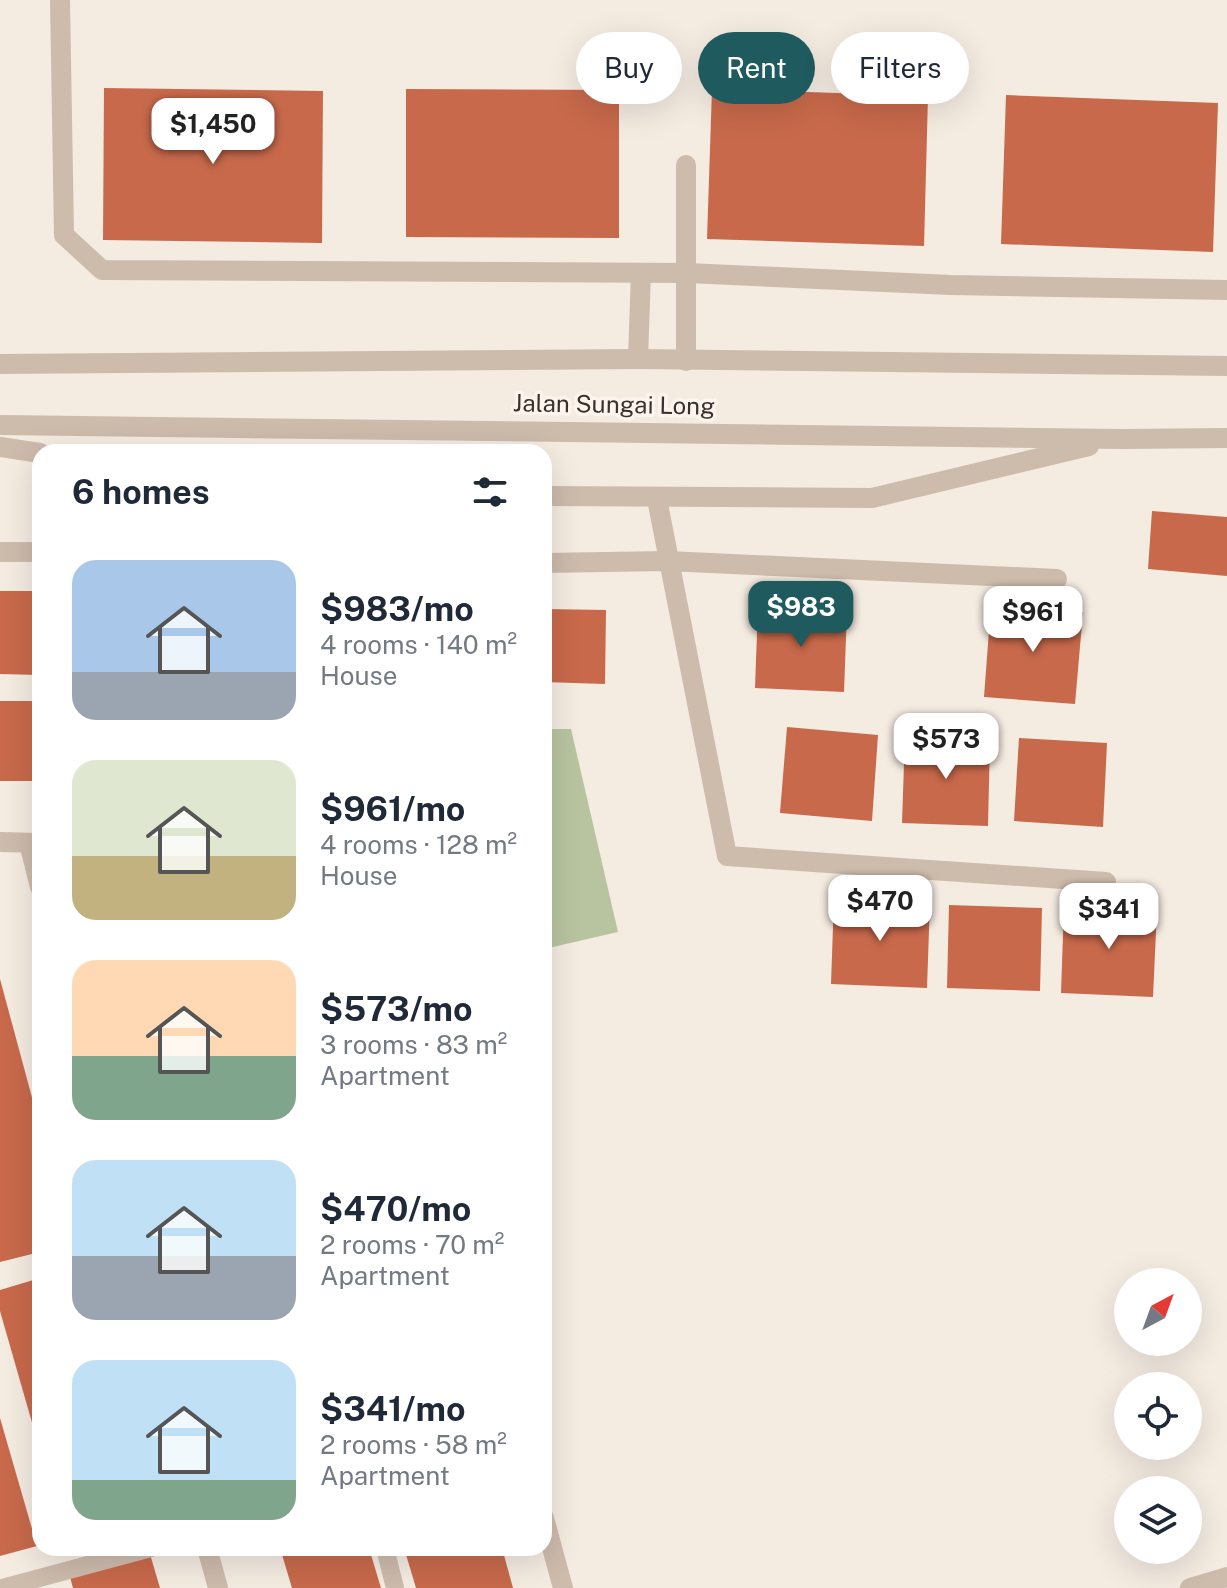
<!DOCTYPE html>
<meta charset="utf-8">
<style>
:root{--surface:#fff;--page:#f2f2f3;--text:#1f2937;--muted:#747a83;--accent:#1f5a5e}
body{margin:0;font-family:"Public Sans",sans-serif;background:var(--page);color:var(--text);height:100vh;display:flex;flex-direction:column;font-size:30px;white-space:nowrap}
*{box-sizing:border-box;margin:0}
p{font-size:26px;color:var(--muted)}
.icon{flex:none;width:44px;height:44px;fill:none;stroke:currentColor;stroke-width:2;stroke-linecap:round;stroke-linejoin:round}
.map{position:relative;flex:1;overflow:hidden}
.side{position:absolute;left:32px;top:444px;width:520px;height:1112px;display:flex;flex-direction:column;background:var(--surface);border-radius:24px;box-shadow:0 8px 32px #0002}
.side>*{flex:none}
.banner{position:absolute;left:576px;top:32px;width:530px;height:72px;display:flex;gap:16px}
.needle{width:52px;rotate:41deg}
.tools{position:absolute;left:1114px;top:1268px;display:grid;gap:16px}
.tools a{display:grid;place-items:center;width:88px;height:88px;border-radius:50%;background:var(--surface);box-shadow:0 8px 32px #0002;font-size:40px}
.price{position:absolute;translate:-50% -68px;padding:0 18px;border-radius:16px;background:#fff;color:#222;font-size:26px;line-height:52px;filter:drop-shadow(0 2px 4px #0008)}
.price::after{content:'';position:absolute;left:50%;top:48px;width:24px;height:18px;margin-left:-12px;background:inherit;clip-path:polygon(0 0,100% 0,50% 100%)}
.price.current{background:var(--accent);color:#fff}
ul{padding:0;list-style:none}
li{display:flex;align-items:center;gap:24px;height:200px;padding:0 40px}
li span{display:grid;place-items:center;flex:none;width:224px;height:160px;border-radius:24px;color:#555}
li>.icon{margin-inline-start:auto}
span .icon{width:96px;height:96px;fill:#fffc;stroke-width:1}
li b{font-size:34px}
h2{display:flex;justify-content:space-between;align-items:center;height:96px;padding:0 40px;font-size:34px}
.pill{padding:0 28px;border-radius:36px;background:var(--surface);box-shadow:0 8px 32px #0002;font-size:28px;line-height:72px}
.pill.current{background:var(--accent);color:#fff}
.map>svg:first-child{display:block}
.green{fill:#b8c4a0}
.building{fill:#c8694b}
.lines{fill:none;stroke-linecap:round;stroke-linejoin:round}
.service{stroke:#cdbbac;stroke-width:18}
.minor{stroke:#cdbbac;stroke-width:20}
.tertiary{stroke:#cdbbac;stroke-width:20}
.labels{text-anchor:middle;stroke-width:7;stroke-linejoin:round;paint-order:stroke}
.street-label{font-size:24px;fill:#3b302b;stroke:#fbf5ee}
</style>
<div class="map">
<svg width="1227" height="1588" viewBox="0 0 1227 1588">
<rect width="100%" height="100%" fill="#f4ebe1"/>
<polygon class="green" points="544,729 571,729 618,932 544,949"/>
<g class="building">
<polygon points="104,88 323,91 322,243 103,240"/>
<polygon points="406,89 619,90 619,238 406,237"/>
<polygon points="712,89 928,96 924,246 707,239"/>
<polygon points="1006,95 1218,103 1213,252 1001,244"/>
<polygon points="1152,511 1227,517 1227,576 1148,569"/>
<polygon points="0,591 40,591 40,675 0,674"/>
<polygon points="991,604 1083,612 1075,704 984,697"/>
<polygon points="758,606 847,610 844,692 755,688"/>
<polygon points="544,609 606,610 605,684 544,682"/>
<rect x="0" y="701" width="40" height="80"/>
<polygon points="787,727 878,735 872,821 780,813"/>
<polygon points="905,735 990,739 988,826 902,823"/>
<polygon points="1019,738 1107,743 1103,827 1014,821"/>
<polygon points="834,898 930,902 927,988 831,984"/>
<polygon points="949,905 1042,908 1040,991 947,988"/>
<polygon points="1064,906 1157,910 1153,997 1061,993"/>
<polygon points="0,979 40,1127 40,1252 0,1262"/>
<polygon points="40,1278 40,1447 39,1447 0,1311 0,1290"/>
<polygon points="0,1418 37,1546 0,1556"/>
<polygon points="280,1548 369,1548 381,1588 292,1588"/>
<polygon points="404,1548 502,1548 513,1588 416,1588"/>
<polygon points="150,1554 160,1588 73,1588 70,1577"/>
</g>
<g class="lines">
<g class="service">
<polyline points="385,1548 395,1588"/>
<polyline points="2,1588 151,1548"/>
</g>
<g class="minor">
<polyline points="60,0 64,235 102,270 688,273 951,285 1227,290"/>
<polyline points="686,165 686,361"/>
<polyline points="638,359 641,273"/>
<polyline points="657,499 727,856 1106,882"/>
<polyline points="0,552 40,552"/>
<polyline points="544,563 667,561 1057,579"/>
<polyline points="0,842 40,843"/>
<polyline points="29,843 40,887"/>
<polyline points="544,1518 563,1588"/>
<polyline points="207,1548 218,1588"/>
<polyline points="1190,1588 1227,1577"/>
</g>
<g class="tertiary">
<polyline points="0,364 638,359 1227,366"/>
<polyline points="0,425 1121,439 1227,438"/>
<polyline points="0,447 40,453"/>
<polyline points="544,496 872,498 1089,446"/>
</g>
</g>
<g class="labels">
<g class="street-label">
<text transform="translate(614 405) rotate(1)" y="8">Jalan Sungai Long</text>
</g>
</g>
</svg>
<div class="tools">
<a><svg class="needle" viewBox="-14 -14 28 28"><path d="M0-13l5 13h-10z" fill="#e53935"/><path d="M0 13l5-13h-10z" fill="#747a83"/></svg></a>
<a><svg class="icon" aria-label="locate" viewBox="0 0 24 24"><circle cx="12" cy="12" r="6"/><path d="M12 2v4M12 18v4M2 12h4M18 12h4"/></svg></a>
<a><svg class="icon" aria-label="layers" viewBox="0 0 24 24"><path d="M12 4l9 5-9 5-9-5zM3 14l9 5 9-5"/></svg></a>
</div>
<b class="price" style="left:213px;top:166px">$1,450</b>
<b class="price current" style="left:801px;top:649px">$983</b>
<b class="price" style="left:1033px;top:654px">$961</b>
<b class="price" style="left:946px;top:781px">$573</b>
<b class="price" style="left:880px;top:943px">$470</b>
<b class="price" style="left:1109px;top:951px">$341</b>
<div class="banner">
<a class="pill">Buy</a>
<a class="pill current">Rent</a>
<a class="pill">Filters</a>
</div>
<section class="side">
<h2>6 homes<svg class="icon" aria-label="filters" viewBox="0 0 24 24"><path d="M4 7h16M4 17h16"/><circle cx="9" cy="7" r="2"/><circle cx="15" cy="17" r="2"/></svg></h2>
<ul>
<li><span style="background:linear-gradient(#a9c7e8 70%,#9aa5b1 0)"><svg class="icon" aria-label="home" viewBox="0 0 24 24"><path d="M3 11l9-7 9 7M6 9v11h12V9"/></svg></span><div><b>$983/mo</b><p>4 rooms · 140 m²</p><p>House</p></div></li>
<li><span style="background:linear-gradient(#dfe7d0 60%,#c2b280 0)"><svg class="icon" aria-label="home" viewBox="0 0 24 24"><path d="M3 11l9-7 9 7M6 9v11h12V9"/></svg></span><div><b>$961/mo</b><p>4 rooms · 128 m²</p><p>House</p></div></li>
<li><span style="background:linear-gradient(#ffd9b3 60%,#7fa58c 0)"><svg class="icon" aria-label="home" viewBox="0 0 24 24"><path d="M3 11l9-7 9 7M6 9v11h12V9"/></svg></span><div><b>$573/mo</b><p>3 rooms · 83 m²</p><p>Apartment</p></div></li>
<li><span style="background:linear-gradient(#bfe0f5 60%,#9aa5b1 0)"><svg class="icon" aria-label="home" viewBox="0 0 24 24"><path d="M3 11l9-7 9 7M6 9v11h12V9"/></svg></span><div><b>$470/mo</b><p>2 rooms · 70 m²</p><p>Apartment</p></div></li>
<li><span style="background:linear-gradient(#bfe0f5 75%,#7fa58c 0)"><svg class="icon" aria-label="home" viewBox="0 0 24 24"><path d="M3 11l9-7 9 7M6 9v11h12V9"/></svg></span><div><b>$341/mo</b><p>2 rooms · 58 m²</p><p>Apartment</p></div></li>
</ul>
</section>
</div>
